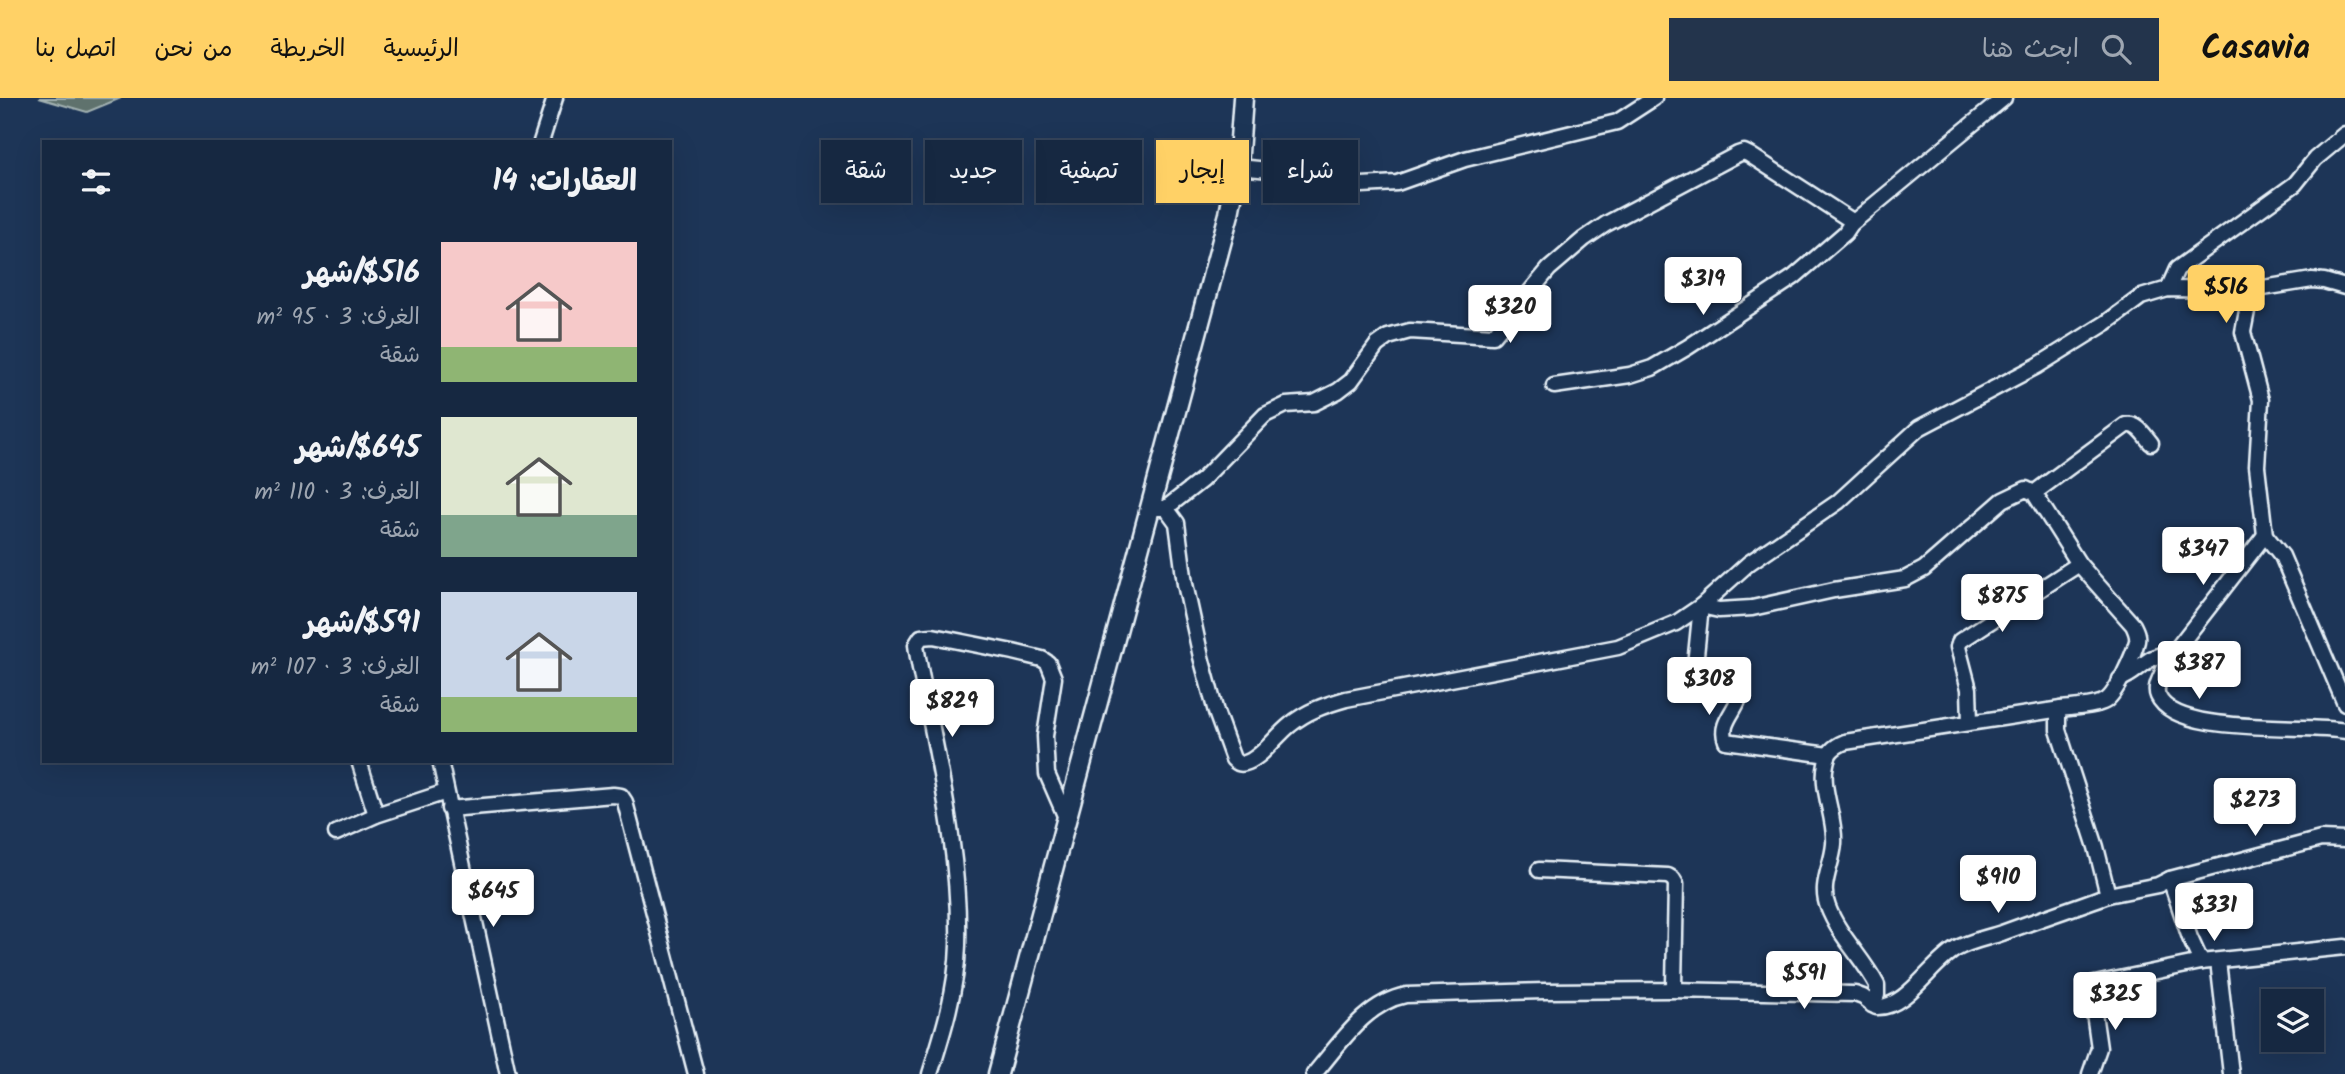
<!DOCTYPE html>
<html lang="ar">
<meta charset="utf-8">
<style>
:root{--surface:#162841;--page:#23344c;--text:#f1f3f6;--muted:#9ea6b1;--line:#35445a;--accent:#ffd166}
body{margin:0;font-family:Kalam,"Playpen Sans Arabic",sans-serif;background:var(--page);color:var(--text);direction:rtl;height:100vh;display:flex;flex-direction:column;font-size:26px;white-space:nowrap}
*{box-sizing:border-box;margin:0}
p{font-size:23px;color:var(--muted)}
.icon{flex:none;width:38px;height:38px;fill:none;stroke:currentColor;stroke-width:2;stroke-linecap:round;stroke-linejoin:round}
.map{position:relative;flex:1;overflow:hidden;direction:ltr}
.side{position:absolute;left:42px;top:42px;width:630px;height:623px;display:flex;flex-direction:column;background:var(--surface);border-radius:0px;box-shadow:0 7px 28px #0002,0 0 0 2px var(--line);direction:rtl}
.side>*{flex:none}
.banner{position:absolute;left:693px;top:42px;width:665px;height:63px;direction:rtl;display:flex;gap:14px}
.buttons{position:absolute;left:2261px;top:891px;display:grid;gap:14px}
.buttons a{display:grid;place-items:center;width:63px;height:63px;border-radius:0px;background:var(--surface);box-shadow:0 7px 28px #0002,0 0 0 2px var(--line);font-size:35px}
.price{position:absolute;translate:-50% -60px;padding:0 16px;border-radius:7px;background:#fff;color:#222;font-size:23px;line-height:46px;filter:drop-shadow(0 2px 4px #0008)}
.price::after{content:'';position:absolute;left:50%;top:42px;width:21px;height:16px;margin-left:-10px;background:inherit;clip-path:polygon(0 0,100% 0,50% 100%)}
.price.on{background:var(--accent);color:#111}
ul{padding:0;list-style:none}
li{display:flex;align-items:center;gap:21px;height:175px;padding:0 35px}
li span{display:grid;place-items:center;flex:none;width:196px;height:140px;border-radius:0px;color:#555}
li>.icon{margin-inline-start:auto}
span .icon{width:84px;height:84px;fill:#fffc;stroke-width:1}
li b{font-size:30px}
h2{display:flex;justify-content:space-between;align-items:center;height:84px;padding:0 35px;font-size:30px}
.pill{padding:0 24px;border-radius:0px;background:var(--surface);box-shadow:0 7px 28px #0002,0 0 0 2px var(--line);font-size:24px;line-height:63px}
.pill.on{background:var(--accent);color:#111}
header{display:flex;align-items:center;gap:42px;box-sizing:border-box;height:98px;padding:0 35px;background:var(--accent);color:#111}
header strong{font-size:33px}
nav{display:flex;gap:38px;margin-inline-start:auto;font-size:24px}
.search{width:490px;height:63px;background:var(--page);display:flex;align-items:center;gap:18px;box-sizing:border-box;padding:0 24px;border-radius:0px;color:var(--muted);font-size:26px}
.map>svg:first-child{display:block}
.green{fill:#5e726d;stroke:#a3b2b2;stroke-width:2}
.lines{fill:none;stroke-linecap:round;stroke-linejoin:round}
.minor-casing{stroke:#e8f1f8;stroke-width:19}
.major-casing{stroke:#e8f1f8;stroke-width:23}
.minor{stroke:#1d3557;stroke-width:14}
.major{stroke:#1d3557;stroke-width:18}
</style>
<header>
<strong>Casavia</strong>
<div class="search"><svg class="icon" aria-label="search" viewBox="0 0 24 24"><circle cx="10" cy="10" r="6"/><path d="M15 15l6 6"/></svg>ابحث هنا</div>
<nav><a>الرئيسية</a><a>الخريطة</a><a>من نحن</a><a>اتصل بنا</a></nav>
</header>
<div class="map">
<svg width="2345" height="976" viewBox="0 0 2345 976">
<rect width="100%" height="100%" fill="#1d3557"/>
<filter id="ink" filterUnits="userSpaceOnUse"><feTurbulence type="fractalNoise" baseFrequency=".0143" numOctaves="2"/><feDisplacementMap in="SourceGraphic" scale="14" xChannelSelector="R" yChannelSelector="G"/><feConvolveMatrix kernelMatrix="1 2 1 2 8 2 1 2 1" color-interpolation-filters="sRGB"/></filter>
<g filter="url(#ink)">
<polygon class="green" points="39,0 121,0 87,14"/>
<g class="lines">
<defs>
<g id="minor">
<polyline points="541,44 555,0"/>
<polyline points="1238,69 1280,73 1362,87 1397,85 1465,61 1617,24 1654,0"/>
<polyline points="2168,191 2177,171 2295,86 2315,61 2345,36"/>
<polyline points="2251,192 2243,234 2261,302 2257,368 2265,437 2282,458 2345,606"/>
<polyline points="1554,288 1630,277 1652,270 1688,249 1794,179 1845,135 1851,126 2004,0"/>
<path d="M2034,395L2126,327C2138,325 2144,337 2151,345"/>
<path d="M1150,410H1166L1177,425L1185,486L1201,559L1216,614L1233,661C1238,666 1241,667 1248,664C1264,657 1276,638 1290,627C1307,613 1325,607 1346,601L1618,549L1676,525L1701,508L1749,465L1838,404L1919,330L2037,268L2106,225L2141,199L2168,191L2251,192L2312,182L2324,183L2345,189"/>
<polyline points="1166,410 1202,382 1265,317 1286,307 1314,305 1338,293 1351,283 1377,247 1388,239 1410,233 1493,238 1549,171 1584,141 1606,126 1738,56 1744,54 1750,57 1849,121 1851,126"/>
<polyline points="2168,562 2265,437"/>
<path d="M2120,581C2137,576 2148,556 2166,557C2170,571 2152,584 2158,598C2176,639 2307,625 2345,633"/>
<polyline points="1970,624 1969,591 1958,549 1960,543 2079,466"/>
<path d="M1828,657L1726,643C1718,624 1739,611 1741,593C1741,592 1738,582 1738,581L1729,577H1694L1701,508L1719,512L1752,510L1834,492L1905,481L1924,471L2003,402L2026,391L2034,395L2079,466L2133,527C2136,533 2138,537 2137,543C2134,556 2116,597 2105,603C2094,609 2074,609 2061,611L2058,616V632L2096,749L2108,797L2158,787L2170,781L2190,840L2201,864"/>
<polyline points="359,663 376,717"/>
<polyline points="440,663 508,976"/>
<polyline points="449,711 613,697 621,698 625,704 696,976"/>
<polyline points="336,735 376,717 446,694"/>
<polyline points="2170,781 2321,741 2345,742"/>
<polyline points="2218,863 2231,976"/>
<path d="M1670,892L1855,896L1863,899L1876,909C1906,911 1931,865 1956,851C1969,843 1987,840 2002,835C2037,822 2073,810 2108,797"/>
<path d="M1872,907L1877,897V887C1863,860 1839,838 1828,809C1819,787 1832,769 1834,746C1836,720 1820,691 1826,666C1828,654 1833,649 1845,644L2061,611"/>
<path d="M930,976C943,935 957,890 958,847C960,775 946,700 932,630C927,603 920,575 916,547L921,539L933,538L1013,554L1042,561L1048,565L1054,580L1045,638L1047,676L1067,722"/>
<path d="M1314,976C1340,946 1365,905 1406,897L1545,893L1670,892L1674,887L1676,786L1673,781L1668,778L1539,772"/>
<polyline points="2090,976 2099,950 2090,887 2201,864 2345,849"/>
</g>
<polyline id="major" points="998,976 1229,116 1238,69 1243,0"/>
</defs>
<use href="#minor" class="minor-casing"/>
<use href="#major" class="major-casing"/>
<use href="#minor" class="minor"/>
<use href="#major" class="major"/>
</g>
</g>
</svg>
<div class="buttons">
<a><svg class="icon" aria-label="layers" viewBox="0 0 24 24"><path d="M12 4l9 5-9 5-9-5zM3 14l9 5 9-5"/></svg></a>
</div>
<b class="price" style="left:1703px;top:219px">$319</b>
<b class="price on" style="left:2226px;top:227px">$516</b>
<b class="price" style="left:1510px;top:247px">$320</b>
<b class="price" style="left:2203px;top:489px">$347</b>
<b class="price" style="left:2002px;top:536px">$875</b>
<b class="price" style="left:2199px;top:603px">$387</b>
<b class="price" style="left:1709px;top:619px">$308</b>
<b class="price" style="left:952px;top:641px">$829</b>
<b class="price" style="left:2255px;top:740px">$273</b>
<b class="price" style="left:1998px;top:817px">$910</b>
<b class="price" style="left:493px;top:831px">$645</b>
<b class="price" style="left:2214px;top:845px">$331</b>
<b class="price" style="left:1804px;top:913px">$591</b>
<b class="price" style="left:2115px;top:934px">$325</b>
<div class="banner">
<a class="pill">شراء</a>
<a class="pill on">إيجار</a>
<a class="pill">تصفية</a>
<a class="pill">جديد</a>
<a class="pill">شقة</a>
</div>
<section class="side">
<h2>العقارات: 14<svg class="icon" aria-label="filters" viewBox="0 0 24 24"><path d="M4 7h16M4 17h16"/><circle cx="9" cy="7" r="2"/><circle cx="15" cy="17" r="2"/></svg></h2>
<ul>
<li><span style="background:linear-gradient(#f6c9c9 75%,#8fb573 0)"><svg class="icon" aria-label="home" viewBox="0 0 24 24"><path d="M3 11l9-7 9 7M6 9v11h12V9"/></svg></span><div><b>$516/شهر</b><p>الغرف: 3 · 95 m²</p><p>شقة</p></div></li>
<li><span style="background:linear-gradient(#dfe7d0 70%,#7fa58c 0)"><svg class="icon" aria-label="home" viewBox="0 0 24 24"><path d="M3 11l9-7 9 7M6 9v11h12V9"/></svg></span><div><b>$645/شهر</b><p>الغرف: 3 · 110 m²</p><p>شقة</p></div></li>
<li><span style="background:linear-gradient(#c9d6e8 75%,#8fb573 0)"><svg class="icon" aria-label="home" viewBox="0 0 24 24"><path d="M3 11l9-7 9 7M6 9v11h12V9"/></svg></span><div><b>$591/شهر</b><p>الغرف: 3 · 107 m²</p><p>شقة</p></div></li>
</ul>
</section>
</div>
